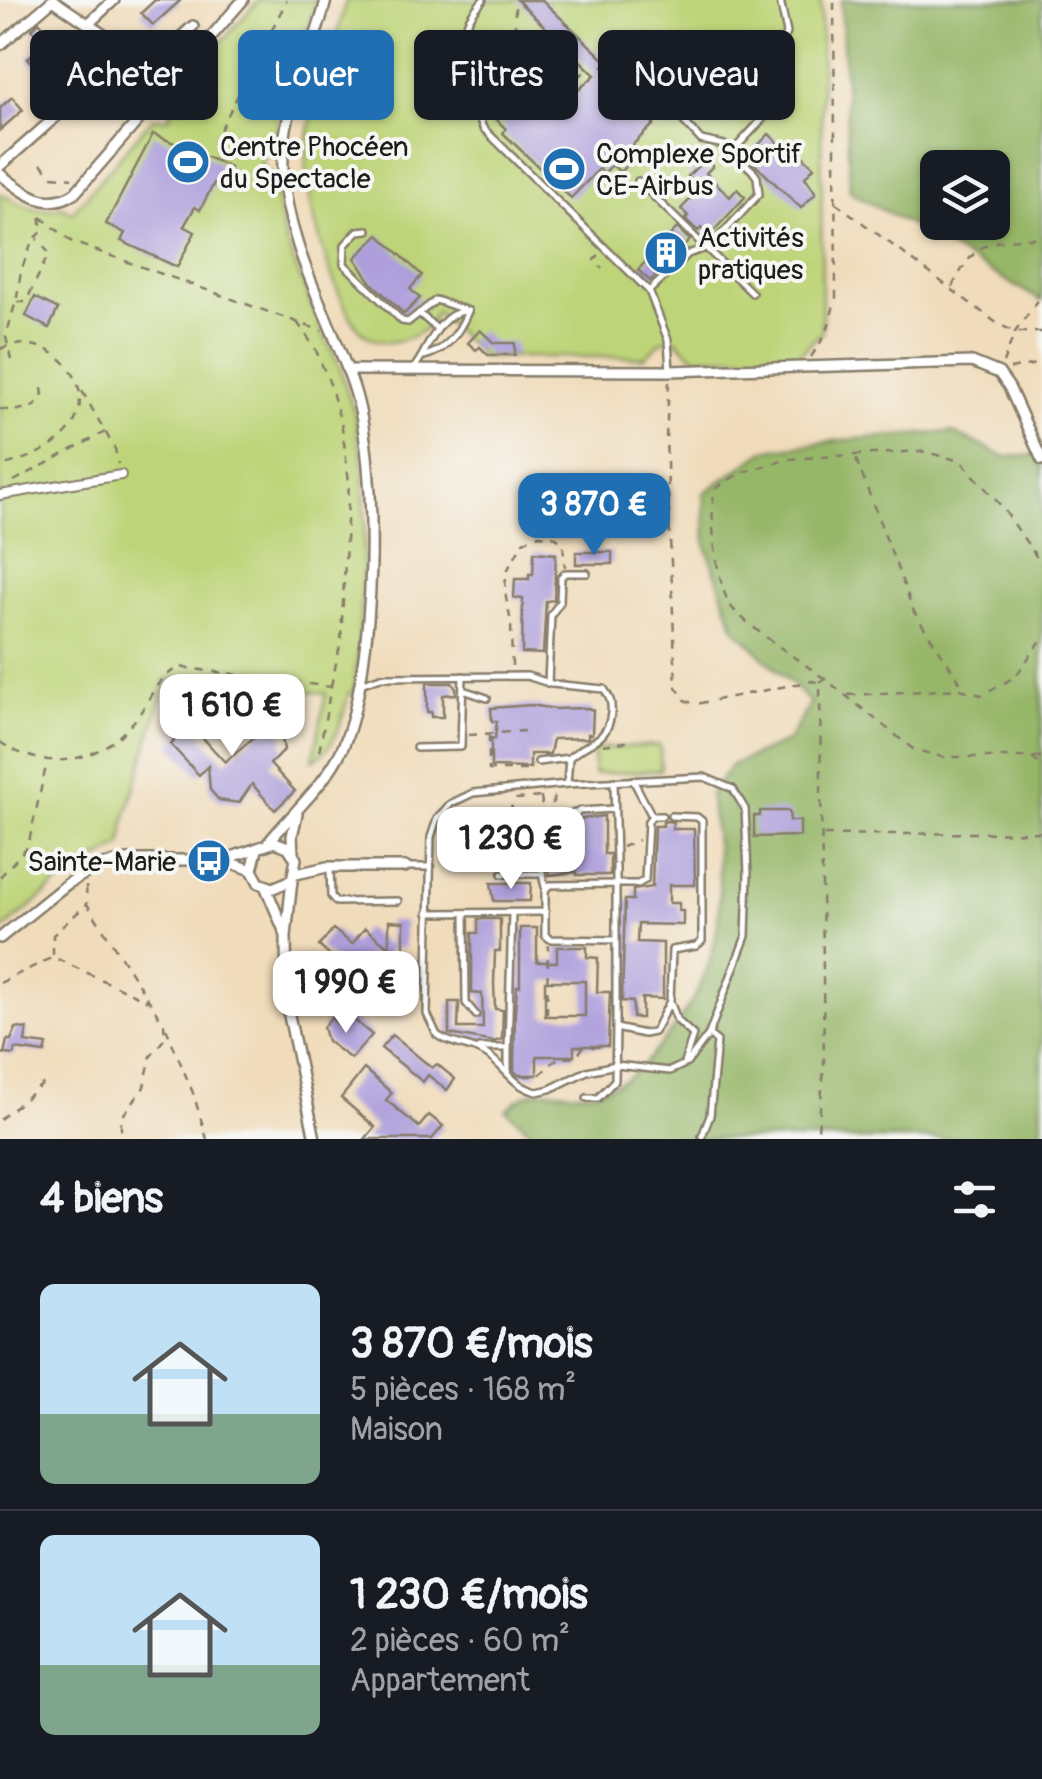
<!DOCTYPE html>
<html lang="fr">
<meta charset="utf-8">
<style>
:root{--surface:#171b24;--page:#20242c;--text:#f1f3f6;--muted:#9ea1a6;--line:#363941;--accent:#1f6fb2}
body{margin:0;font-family:Pangolin,sans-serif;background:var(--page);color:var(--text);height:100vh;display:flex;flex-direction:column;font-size:38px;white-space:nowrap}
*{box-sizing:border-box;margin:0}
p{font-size:32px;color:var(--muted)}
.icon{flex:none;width:55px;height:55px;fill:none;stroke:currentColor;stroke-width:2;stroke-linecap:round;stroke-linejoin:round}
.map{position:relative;height:1139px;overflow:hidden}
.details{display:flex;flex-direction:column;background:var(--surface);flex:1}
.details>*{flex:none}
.banner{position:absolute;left:30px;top:30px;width:982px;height:90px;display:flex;gap:20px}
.tools{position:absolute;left:920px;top:150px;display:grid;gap:20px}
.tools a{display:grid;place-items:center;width:90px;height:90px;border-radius:15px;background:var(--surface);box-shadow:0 2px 8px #0004;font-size:50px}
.price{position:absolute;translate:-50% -85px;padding:0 22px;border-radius:20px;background:#fff;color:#222;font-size:32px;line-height:65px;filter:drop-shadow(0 2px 5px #0008)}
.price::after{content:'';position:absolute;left:50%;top:60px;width:30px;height:22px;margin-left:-15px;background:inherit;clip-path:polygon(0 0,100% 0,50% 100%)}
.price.current{background:var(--accent);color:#fff}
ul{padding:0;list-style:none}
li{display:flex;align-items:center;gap:30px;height:250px;padding:0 40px}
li+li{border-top:2px solid var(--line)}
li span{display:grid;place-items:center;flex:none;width:280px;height:200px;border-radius:15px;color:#555}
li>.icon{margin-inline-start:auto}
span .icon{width:120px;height:120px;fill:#fffc;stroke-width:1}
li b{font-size:42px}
h2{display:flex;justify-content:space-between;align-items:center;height:120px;padding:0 40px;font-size:42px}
.pill{padding:0 35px;border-radius:15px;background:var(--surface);box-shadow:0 2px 8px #0004;font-size:35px;line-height:90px}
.pill.current{background:var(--accent);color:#fff}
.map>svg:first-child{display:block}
.green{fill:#bed478;stroke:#6d784a;stroke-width:2.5}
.forest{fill:#96b668;stroke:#596942;stroke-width:2.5;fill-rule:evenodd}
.building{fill:#ae9fdc;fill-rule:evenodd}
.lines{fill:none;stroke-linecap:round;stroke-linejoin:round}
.service-casing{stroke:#867c6b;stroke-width:10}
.pedestrian-casing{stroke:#867c6b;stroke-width:12}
.minor-casing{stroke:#867c6b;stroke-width:14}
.path{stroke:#867c6b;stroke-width:2.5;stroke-dasharray:8 8;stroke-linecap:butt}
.service{stroke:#fff;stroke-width:5}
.pedestrian{stroke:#fff;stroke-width:8}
.minor{stroke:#fff;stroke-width:9}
.labels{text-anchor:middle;stroke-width:8;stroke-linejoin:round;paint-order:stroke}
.poi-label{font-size:28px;fill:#1c1c1c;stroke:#f6f6f2;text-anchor:start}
</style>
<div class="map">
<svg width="1042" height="1139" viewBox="0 0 1042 1139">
<rect width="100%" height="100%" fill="#f6f6f2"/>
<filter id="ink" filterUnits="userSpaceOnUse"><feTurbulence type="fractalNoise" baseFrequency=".01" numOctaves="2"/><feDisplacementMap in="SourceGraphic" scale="20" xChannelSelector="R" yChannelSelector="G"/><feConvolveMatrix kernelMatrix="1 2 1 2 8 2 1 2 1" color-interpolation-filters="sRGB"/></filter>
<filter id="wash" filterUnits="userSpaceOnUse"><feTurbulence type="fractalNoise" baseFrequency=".0048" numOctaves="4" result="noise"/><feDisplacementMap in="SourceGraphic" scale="40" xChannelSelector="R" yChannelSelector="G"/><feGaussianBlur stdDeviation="2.25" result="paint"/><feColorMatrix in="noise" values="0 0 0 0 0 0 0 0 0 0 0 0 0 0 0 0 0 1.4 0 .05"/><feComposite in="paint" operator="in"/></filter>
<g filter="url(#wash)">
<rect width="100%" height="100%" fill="#f0dbba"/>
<g class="green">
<path d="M259,0H316L279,118L273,152L265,155L261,165L273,177L284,237L321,329L339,365L354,412L363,464L365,525L359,646L353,694L349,693C342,718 337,748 313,760L326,693L167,679L125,821L122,845L60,882L0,932V193C22,206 38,213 63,207L72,213L153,118H168L173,108L172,97Z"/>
<path d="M346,0H821L822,332L797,356L695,357L676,340L662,341L645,357H483L436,312L431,318L434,321C416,340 381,352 360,330C334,302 303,194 306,156C309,103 335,51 346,0Z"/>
<polygon points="660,745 661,770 594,774 593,749"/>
</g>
<g class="forest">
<path d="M841,0H1042V301L850,191ZM938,168H992V222H938Z"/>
<path d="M951,432L1006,457L1042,455V1139H540L506,1110C543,1074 561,1101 599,1090C634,1080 642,1066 664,1040C733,958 723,895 710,794L732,765L788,741L811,703L735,629L706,545L704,493L766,450L842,440Z"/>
</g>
<g id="blocks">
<g class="building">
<polygon points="155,0 181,0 153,25 141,13"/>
<polygon points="517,0 542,0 607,62 603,66 658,117 653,123 654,124 620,157 627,165 620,172 612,165 604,173 599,169 571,198 503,133 506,129 492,115 509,98 523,111 533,101 539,106 545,100 550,106 558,98 563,104 595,75"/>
<polygon points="39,22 63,50 40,71 28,58 45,43 32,29"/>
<polygon points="429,66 459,95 449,105 420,76"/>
<polygon points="12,97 23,110 0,130 0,108"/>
<polygon points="153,134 230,167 220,186 214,183 200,210 195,207 184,226 195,232 177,267 121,241 125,233 106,224"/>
<polygon points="769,134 782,146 787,141 814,167 805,177 816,193 801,208 747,157"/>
<polygon points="705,159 713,166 706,173 730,197 737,189 745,197 709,236 701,228 698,231 685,219 688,216 681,209 701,188 688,176"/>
<polygon points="677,228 690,240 650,281 638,270"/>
<polygon points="379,235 422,275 410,289 420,298 404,314 372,283 355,258"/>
<polygon points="35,297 58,309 49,328 26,316"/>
<polygon points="480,330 494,343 515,343 515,355 488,355 480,347 476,350 468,343"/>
<polygon points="534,552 556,554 554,600 546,601 543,654 522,653 523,599 514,598 515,579 529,579 529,574 533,574"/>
<rect x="576" y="552" width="36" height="12"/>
<polygon points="427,683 452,683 456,688 456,694 443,695 443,717 431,717 431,712 427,712"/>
<polygon points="201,691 209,696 201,710 210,720 203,727 201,736 225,762 264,729 268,733 277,725 286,729 282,737 284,750 270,764 295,791 275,810 252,784 239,803 219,800 210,790 208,766 199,775 171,745 182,730 172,719"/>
<polygon points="531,705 555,709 588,708 593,710 592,734 588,734 588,738 553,739 550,754 530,754 530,768 491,767 491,738 495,739 497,721 492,721 491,708"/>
<polygon points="760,811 789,811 790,821 800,821 800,836 754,837 754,816 760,816"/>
<polygon points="604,816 604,854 610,854 610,875 577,875 577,872 549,875 550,854 578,853 580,819"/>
<polygon points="667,821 673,822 672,829 694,829 695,885 669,885 669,903 679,903 679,911 683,911 683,925 638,924 637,942 663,943 663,999 642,998 642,1018 633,1018 633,1002 622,1001 625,900 633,900 633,890 652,887 654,826 663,826 663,822"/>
<polygon points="491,883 531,883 530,901 494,901"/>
<polygon points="478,919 500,919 500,951 495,951 494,984 495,1009 503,1010 502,1039 494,1042 449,1034 449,1002 459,1002 458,1028 483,1028 482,994 472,993 472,933 478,933"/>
<polygon points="389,921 404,922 404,948 389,949 379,963 368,954 354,970 372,985 361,999 328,973 337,962 319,946 333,929 352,944 365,928 389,947"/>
<path d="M520,928H537V962H557V947H587V957L598,958L597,992H610L608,1046H574V1056H537V1075H518L514,1071L515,1011L517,986H520ZM545,981H585V1016H545Z"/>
<polygon points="347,1014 372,1035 351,1059 327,1041 323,1027 331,1018 339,1024"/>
<polygon points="16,1028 27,1029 25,1042 47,1045 45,1053 15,1049 14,1055 4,1054 7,1040 11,1040"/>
<polygon points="392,1035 432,1068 437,1064 455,1079 447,1090 428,1075 423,1082 381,1048"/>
<polygon points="364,1069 392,1093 386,1100 419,1127 429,1115 443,1126 432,1139 365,1139 375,1127 341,1098"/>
</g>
</g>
</g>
<g filter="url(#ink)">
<use href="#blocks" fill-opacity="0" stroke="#867c6b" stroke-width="2.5"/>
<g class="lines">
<defs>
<g id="service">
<path d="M483,0C470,16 460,27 468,48L521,100"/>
<path d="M503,83C491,97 473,108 483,128L649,291L668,340L670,371"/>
<polyline points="732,152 770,111 771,96 766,71 787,33 780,0"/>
<polyline points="638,181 752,293"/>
<polyline points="368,230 358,231 345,245 344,264 402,321 408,322 436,300 468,311"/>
<polyline points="649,291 688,254 711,246 759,194 757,177 752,170 724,145 701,140 665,101"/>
<polyline points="419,313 437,329"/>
<path d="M424,356C447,351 460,331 468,311"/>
<path d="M414,368C429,349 437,314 465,311"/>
<polyline points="548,683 551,615 560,602 561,577 565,573 587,573"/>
<path d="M360,684L381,677L527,676L552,684L604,689C610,698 612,702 611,713C608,743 587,741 569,758L567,784"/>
<polyline points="463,690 487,698"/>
<polyline points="416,748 461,747 463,676"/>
<polyline points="538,762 569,758"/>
<path d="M704,777L733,789L745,809L748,873L746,936L709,1034L687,1063L670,1071L616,1065L587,1071L550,1089L537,1092C511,1086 505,1065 484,1053C468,1044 451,1045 437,1035L427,1014L431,837L437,819L450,804L473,793L567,784Z"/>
<polyline points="633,780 652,816"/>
<polyline points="614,781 616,861"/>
<polyline points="546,843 573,842 574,813"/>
<polyline points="616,866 616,884 638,884 645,880 648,821 652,816 662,816"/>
<polyline points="405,867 428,867"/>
<polyline points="330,869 331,896 336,902 398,901"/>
<polyline points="502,874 542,874"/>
<polyline points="545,887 542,874 544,845 579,811 614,809"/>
<polyline points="545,912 545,935 550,939 616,940"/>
<polyline points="428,913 545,912 545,891 549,885 616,884 616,1028 644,1034 654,1032 670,1001 672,950 696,946 702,941 702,821 697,817 671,816"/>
<polyline points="465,913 466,1003 476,1015"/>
<polyline points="671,1004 677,1020 693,1035 684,1063"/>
<polyline points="479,1048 508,1048 508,1073"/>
<polyline points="508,1048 512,913"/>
<polyline points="587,1098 598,1098 615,1080 616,1028"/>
<polyline points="702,1136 710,1116 717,1041 709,1035"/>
</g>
<polyline id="pedestrian" points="0,495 121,475"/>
<g id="minor">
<polyline points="88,24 114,0"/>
<polyline points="0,45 53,0 149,66 193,26"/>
<polyline points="0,166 128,53"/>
<path d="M0,174C24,192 45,212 75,193L243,0"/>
<polyline points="347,370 670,371 972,362 999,373 1009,387 1042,460"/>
<path d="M268,843C293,812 327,783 343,747C376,667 381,467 353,385C328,313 287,247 283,169C280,110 313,56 326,0"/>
<polyline points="293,853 292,836 297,814"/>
<polyline points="223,860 252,870"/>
<polyline points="296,874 327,867 405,867"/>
<polyline points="292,880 286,936 287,1006 315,1139"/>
<polyline points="266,888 285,933"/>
<polyline points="0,938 67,884 98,866 127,860 223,860 275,842 288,847 296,859 292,880 273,888 259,883 252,870 257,850"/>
</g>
</defs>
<use href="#service" class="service-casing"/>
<use href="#pedestrian" class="pedestrian-casing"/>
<use href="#minor" class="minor-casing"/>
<g class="path">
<polyline points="475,28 551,98"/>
<polyline points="551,35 548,39 548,94 563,93 586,70"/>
<polyline points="515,63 515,0"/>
<polyline points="777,91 787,88"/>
<polyline points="213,144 287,0"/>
<polyline points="41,164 53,176 72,178"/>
<polyline points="836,203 998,324 1015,332 1042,332"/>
<polyline points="41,217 72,242 322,331"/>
<polyline points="599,255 594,260 602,268"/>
<path d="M952,287C978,237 988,242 1042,237"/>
<polyline points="17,302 26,302 49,253 37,239"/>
<polyline points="297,322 315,348 330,384 342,427 349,482 341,641 331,686"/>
<path d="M0,349C48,328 103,382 70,429C55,450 23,460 0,466"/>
<polyline points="811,357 827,332 836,297 834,0"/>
<polyline points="11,360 6,337 17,297 21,271 32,241 42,232 40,211"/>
<polyline points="1003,363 1015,332 1042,295"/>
<polyline points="1010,369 1042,363"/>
<polyline points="669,382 666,438 676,687 686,701 696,704 812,681 817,682 820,690 824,1069 817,1139"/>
<polyline points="82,391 115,449 118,464"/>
<polyline points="0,409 14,411 35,406 43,394 41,384"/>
<polyline points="856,459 914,612 966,691"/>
<polyline points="14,481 105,432"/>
<polyline points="512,666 511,622 505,593 506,573 523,542 539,535 553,536 563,543 565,567"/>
<path d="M825,679C795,657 759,635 733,609C717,592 708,513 715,489L740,473L789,459L921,451L961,461L1003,508L1042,565"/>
<polyline points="819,682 825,679 913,749 942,757 1042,757"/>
<polyline points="848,695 960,689 981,695 1015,677 1042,639"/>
<polyline points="469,735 524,731"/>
<polyline points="489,735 489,770 528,770 533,766"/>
<path d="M0,742C46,773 98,764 134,721C153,698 151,683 179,667L331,687L318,758"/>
<polyline points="603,745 633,741"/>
<polyline points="1032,758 1042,766"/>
<polygon points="541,797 542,803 531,814 532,828 522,821 514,827 506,822 505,818 513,812 511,805 516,799"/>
<polyline points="543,835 555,795"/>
<polyline points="824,835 1042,832"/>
<polyline points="622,847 638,840"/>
<polyline points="0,877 28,846 47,762"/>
<polyline points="86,886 87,904 164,1024 165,1038 151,1056 144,1087 121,1118 121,1139"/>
<polyline points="53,955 53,935 87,904"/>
<polyline points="0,983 53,957 148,1001"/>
<polyline points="547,1014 548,945"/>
<polyline points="166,1028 193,1093 207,1139"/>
<polyline points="524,1076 538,1076 558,1058 577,1057 583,1047 608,1047"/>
<polyline points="0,1119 44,1083"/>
</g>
<use href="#service" class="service"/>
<use href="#pedestrian" class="pedestrian"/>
<use href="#minor" class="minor"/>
</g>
</g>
<defs>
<symbol id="stadium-disc" viewBox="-11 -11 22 22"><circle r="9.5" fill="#1f6fb2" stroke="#f6f6f2"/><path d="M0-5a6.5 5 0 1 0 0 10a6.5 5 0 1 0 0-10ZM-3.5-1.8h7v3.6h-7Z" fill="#fff"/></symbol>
<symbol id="building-disc" viewBox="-11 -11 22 22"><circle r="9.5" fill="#1f6fb2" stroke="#f6f6f2"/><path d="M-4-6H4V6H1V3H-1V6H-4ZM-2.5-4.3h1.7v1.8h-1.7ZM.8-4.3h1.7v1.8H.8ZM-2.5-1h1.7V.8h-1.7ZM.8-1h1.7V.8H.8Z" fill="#fff"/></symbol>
<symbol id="bus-disc" viewBox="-11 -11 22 22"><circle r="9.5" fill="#1f6fb2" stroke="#f6f6f2"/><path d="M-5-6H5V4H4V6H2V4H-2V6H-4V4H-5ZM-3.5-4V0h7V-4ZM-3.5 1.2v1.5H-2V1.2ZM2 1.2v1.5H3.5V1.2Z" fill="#fff"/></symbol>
</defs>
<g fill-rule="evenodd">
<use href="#stadium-disc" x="163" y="137" width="50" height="50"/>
<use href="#stadium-disc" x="539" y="144" width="50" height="50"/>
<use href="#building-disc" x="641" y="228" width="50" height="50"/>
<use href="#bus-disc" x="184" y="836" width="50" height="50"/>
</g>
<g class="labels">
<g class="poi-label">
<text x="220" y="156">Centre Phocéen<tspan x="220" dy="32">du Spectacle</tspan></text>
<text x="596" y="163">Complexe Sportif<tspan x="596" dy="32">CE-Airbus</tspan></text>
<text x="698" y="247">Activités<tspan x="698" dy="32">pratiques</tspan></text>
<text x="176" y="871" text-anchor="end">Sainte-Marie</text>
</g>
</g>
</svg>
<div class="tools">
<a><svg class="icon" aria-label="layers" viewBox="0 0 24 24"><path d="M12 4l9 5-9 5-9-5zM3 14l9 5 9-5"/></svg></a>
</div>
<b class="price current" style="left:594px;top:558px">3 870 €</b>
<b class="price" style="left:232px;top:759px">1 610 €</b>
<b class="price" style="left:511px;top:892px">1 230 €</b>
<b class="price" style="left:346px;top:1036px">1 990 €</b>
<div class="banner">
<a class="pill">Acheter</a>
<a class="pill current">Louer</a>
<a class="pill">Filtres</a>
<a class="pill">Nouveau</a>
</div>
</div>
<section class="details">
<h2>4 biens<svg class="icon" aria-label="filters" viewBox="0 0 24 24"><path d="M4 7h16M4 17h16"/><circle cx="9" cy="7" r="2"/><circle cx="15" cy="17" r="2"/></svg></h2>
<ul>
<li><span style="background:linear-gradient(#bfe0f5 65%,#7fa58c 0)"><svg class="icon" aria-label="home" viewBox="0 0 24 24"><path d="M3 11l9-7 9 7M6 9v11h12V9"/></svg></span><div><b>3 870 €/mois</b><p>5 pièces · 168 m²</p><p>Maison</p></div></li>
<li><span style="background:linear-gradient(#bfe0f5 65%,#7fa58c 0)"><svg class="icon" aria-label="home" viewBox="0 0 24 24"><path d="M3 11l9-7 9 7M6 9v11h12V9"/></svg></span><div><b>1 230 €/mois</b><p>2 pièces · 60 m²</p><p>Appartement</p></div></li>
</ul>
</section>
